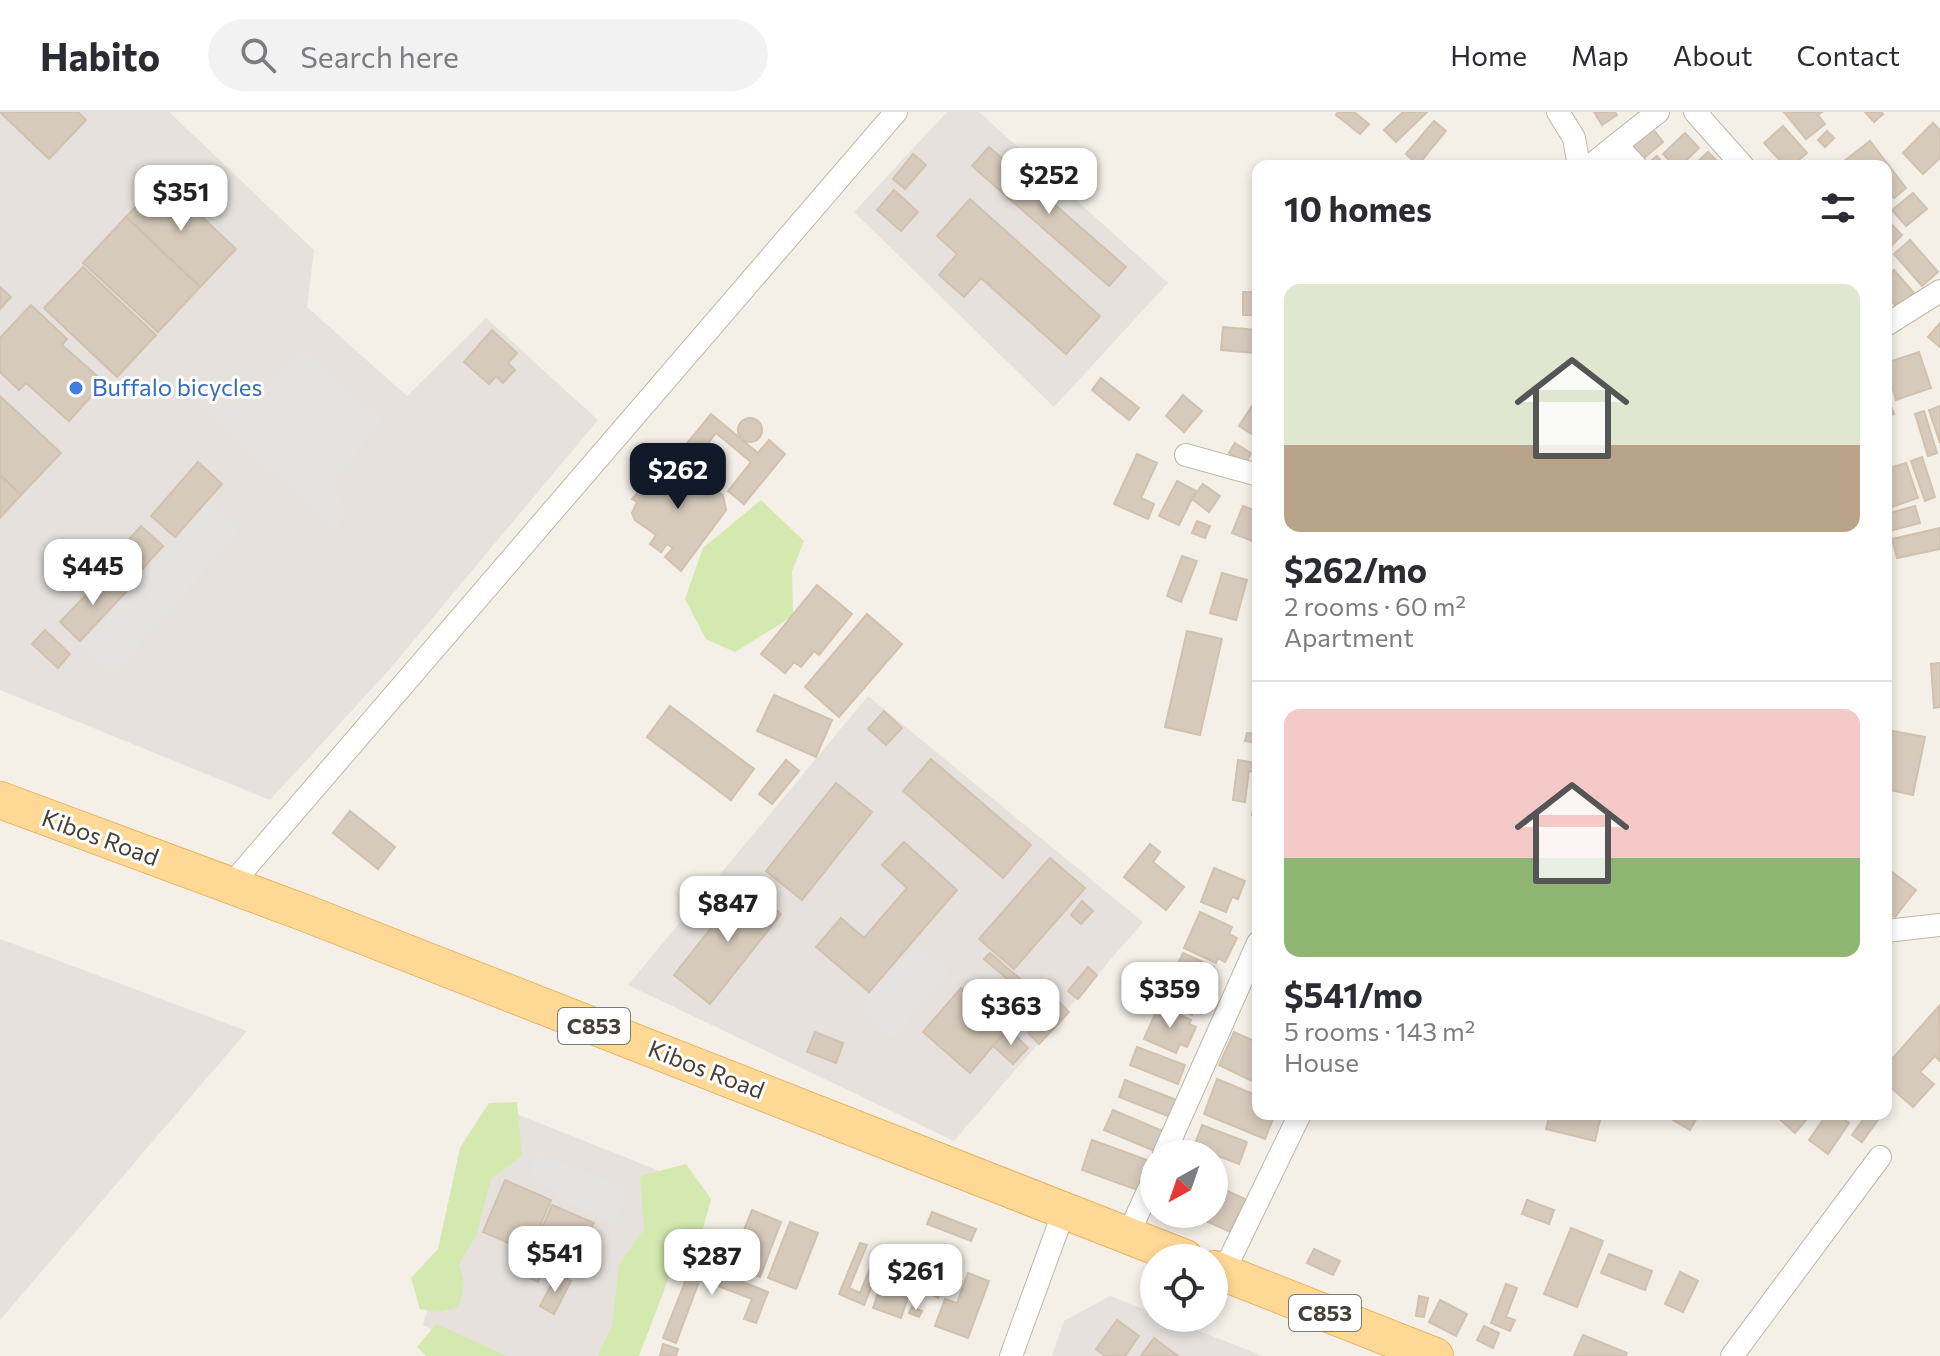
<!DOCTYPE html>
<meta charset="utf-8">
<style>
:root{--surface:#fff;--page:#f2f2f3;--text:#2b2b33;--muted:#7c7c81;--line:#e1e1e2;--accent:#111827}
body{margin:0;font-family:Commissioner,sans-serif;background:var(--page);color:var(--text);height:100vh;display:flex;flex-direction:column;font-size:30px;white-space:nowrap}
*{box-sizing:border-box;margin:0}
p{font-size:26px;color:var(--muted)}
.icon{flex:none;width:44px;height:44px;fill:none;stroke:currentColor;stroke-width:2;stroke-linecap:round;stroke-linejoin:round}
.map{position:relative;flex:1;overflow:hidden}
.drawer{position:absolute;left:1252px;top:48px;width:640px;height:960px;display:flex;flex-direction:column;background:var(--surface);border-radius:16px;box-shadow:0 4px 12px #0003}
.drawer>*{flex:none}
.needle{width:52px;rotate:220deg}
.tools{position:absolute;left:1140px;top:1028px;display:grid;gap:16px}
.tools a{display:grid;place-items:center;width:88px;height:88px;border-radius:50%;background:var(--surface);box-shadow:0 4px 12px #0003;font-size:40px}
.price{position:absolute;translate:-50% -68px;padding:0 18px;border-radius:16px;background:#fff;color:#222;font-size:26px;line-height:52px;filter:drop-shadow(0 2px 4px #0008)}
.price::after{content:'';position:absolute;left:50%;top:48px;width:24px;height:18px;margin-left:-12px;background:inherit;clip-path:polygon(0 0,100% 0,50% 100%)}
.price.selected{background:var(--accent);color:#fff}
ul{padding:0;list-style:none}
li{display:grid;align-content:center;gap:16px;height:424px;padding:0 32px}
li+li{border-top:2px solid var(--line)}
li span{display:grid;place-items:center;height:248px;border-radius:16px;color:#555}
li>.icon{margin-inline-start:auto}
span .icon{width:144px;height:144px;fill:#fffc;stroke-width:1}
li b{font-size:34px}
h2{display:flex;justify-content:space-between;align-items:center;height:96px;padding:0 32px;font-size:34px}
header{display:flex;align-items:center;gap:48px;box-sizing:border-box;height:112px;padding:0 40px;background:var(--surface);border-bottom:2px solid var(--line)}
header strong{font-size:38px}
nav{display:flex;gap:44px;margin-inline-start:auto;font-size:28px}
.search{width:560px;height:72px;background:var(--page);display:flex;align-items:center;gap:20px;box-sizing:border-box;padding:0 28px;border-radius:44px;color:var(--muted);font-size:30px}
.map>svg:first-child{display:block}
.industrial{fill:#e6e1dc}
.green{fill:#d4e9af}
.parking{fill:#e5e2df}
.building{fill:#d6cabc;stroke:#d1c1af;stroke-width:2}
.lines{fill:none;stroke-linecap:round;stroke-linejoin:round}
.minor-casing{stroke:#c0b6a9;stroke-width:24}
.primary-casing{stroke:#e6b463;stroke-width:38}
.minor{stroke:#fff;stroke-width:22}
.primary{stroke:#ffd895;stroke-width:36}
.shop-dot{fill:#3f7fe0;stroke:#fff;stroke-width:3}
.labels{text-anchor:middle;stroke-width:6;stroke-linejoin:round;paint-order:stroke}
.shield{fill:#fff;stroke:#7e7972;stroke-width:2}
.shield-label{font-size:22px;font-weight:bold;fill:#473f36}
.shop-label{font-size:24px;fill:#366cbe;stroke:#fff;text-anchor:start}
.street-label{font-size:24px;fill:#473f36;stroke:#fff}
</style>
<header>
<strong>Habito</strong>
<div class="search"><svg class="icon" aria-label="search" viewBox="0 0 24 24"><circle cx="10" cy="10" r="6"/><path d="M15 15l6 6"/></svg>Search here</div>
<nav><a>Home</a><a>Map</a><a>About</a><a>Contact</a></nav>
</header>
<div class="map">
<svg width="1940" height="1244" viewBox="0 0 1940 1244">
<rect width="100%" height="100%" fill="#f4efe7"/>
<g class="industrial">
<polygon points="0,0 169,0 314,138 307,195 407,284 486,206 598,308 390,557 270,688 0,578"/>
<polygon points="947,0 979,0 1168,171 1054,295 854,100"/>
<polygon points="868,584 1143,810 954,1029 628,873"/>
<polygon points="0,827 247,919 0,1208"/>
<polygon points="489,991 662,1060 602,1244 487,1244 423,1213"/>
<polygon points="1110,1184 1154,1201 1154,1206 1166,1206 1263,1244 1052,1244 1064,1209"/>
</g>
<g class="green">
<polygon points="761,388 804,429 792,459 793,504 735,540 706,527 685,487 703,436"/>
<polygon points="517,990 522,1044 491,1067 476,1124 459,1152 464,1170 459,1195 439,1200 420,1197 411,1166 438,1137 460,1036 489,991"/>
<polygon points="686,1052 711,1087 699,1131 671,1160 639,1244 598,1244 612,1213 619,1153 644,1117 640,1064"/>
<polygon points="436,1212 507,1244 426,1244 417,1235"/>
</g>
<g class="parking">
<polygon points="301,236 383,309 334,368 344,400 335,421 199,291 211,277 233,277 255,287"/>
<polygon points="210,389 240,419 114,562 79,533"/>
<polygon points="918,831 950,859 892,928 857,895"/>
<polygon points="537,1041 629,1076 615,1113 557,1086 551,1077 528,1066"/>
</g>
<g class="building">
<polygon points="0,0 78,0 86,8 49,47"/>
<polygon points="1338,0 1354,0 1369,12 1360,22 1336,3"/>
<polygon points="1403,0 1427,0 1396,30 1384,18"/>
<polygon points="1594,0 1615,0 1617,3 1602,13"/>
<polygon points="1784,0 1822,0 1818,3 1825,12 1806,27"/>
<polygon points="1865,0 1881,0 1883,2 1874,10"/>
<polygon points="1434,9 1446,19 1418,53 1406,42"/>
<polygon points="1933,11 1940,18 1940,46 1923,62 1903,41"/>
<polygon points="1783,14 1807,41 1792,54 1785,54 1764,31"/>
<polygon points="1653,17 1663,30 1639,50 1628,37"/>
<polygon points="1827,19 1834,26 1825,35 1818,28"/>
<polygon points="1685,21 1699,36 1680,54 1675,54 1663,42"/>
<polygon points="1870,29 1906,76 1894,86 1886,76 1886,54 1838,54"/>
<polygon points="989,35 1126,155 1109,174 972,54"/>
<polygon points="1708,40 1722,54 1693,54"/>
<polygon points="913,42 926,53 905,77 893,67"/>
<polygon points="1657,44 1665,54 1645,54"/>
<polygon points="162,67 236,137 200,175 126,105"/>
<polygon points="894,78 918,100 901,119 877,98"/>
<polygon points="1913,81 1927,97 1906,114 1892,98"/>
<polygon points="970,87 1100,204 1066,242 981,166 964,185 939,163 957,142 937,124"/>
<polygon points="126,105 200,175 158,220 83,151"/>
<polygon points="1887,108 1902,123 1890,135 1886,131"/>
<polygon points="1910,128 1938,160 1922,174 1894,142"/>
<polygon points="83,155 156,223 117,265 44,196"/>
<polygon points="1894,158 1914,181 1897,195 1886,183 1886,165"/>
<polygon points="0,175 11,185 0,197"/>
<rect x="1243" y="180" width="15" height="23"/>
<polygon points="31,193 67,227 62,233 104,270 69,309 26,271 19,278 0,260 0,226"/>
<polygon points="1940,211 1940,235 1928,225"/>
<polygon points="1223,215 1256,218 1255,241 1221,238"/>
<polygon points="492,218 517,241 508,251 515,258 503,271 496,264 489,272 464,250"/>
<polygon points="1919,240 1931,276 1896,288 1886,251"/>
<polygon points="1101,266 1139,296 1129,308 1092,278"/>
<polygon points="1886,282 1894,302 1886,305"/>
<polygon points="1183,283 1202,299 1184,320 1166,304"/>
<polygon points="0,284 61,341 21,383 0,363"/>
<polygon points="1254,291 1258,294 1258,326 1239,314"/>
<polygon points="1940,294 1940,331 1929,298"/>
<polygon points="1924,299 1937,341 1928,344 1915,302"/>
<polygon points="711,302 758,341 769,328 785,342 744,392 728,379 751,350 716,321 692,352 679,341"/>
<circle cx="750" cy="318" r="12"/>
<polygon points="1235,331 1251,341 1246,351 1229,341"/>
<polygon points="1137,342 1157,351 1141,386 1154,392 1148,407 1114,392"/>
<polygon points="1922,345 1935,385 1925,389 1911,349"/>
<polygon points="198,350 222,372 175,425 151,404"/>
<polygon points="670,350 687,355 723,383 726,398 681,459 665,445 673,436 667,432 661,440 650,432 656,423 635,408 632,401 637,390 632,387 654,361 659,366"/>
<polygon points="1906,351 1918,386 1886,397 1886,357"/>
<polygon points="0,363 21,383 0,406"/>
<polygon points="1177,369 1196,379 1179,413 1159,404"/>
<polygon points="1203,372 1220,384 1209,400 1192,387"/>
<polygon points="1243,394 1258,400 1252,429 1232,421"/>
<polygon points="1915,394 1920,411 1889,419 1886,402"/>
<polygon points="1197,409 1210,414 1205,426 1192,421"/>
<polygon points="141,414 163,434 136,464 114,444"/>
<polygon points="1940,416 1940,437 1897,446 1892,427"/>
<polygon points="1182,444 1197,449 1181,490 1167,484"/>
<polygon points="1222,461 1247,468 1236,508 1210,501"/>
<polygon points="106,462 126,480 80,529 60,510"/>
<polygon points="817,473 852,502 819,543 814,539 801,555 794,550 785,561 761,542"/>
<polygon points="867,502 902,532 839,605 805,575"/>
<polygon points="45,518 70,542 58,556 32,532"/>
<polygon points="1187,519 1222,527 1200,623 1165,615"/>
<polygon points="1940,551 1940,595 1934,596 1931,552"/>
<polygon points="774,583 832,608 816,645 757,619"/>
<polygon points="670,594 754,657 731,688 647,625"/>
<polygon points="884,599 902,616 886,633 868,617"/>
<polygon points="1893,619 1925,625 1913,683 1886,677 1886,653"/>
<polygon points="1247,621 1258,622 1258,631 1245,629"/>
<polygon points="931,647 1031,733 1003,766 903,679"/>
<polygon points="786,648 799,659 772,692 759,682"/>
<polygon points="1238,648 1256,651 1255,660 1249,659 1245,690 1233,688"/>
<polygon points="1258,667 1258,704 1252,703"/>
<polygon points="836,671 872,700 802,788 766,759"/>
<polygon points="350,699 395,735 378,757 333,721"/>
<polygon points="904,730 957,778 869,880 816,835 841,806 864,826 907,776 882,753"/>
<polygon points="1150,732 1160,740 1153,750 1184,775 1166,798 1124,765"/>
<polygon points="1050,746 1085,776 1014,857 979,827"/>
<polygon points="1214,756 1245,769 1238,787 1232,785 1226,800 1201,790"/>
<polygon points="1892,760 1916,778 1895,805 1886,799 1886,768"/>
<polygon points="745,773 781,802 710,892 674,863"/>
<polygon points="1082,789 1093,799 1081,812 1071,803"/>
<polygon points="1200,800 1232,815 1229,822 1237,826 1225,850 1218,846 1216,851 1184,836"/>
<polygon points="990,841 1025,871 1020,878 984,847"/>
<polygon points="1183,841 1214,855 1209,865 1216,869 1205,892 1198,889 1192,903 1161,888"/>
<polygon points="1088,855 1097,863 1078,887 1068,879"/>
<polygon points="961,876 1008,916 970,961 923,920"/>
<polygon points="1058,889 1069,900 1039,932 1028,921"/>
<polygon points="1159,893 1191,908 1189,912 1196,915 1187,935 1180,932 1176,941 1144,927"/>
<polygon points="1939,894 1940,949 1935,944 1920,960 1934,972 1913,995 1886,971 1886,954"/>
<polygon points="1009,917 1028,936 1013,952 993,934"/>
<polygon points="815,920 843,931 836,951 807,940"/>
<polygon points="1234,920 1258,931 1258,972 1219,953"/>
<polygon points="1137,935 1185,953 1178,972 1130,953"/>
<polygon points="1217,967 1258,984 1258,1002 1275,1002 1265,1027 1204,1002"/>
<polygon points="1125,968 1182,990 1175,1007 1119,985"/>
<polygon points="1113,998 1165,1020 1157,1040 1104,1018"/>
<polygon points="1550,1002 1574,1002 1600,1008 1595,1029 1546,1017"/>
<polygon points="1663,1002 1699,1002 1690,1018"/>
<polygon points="1774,1002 1811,1002 1795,1021"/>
<polygon points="1827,1002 1837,1002 1849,1011 1828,1042 1809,1028"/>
<polygon points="1867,1002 1882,1002 1862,1030 1852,1023"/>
<polygon points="1202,1013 1247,1030 1239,1052 1194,1035"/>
<polygon points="1092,1028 1150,1049 1140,1079 1082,1058"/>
<polygon points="505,1068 551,1088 529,1140 483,1120"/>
<polygon points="1214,1073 1245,1087 1230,1120 1191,1102 1214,1102"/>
<polygon points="1527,1088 1554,1098 1549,1112 1522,1102"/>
<polygon points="552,1093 594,1111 585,1130 553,1115 547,1129 538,1125"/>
<polygon points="752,1098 781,1110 760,1165 730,1153"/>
<polygon points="932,1100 976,1117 971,1129 927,1112"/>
<polygon points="790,1110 818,1121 796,1177 768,1166"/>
<polygon points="1571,1116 1603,1129 1577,1195 1544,1182"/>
<polygon points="860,1131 867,1133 849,1176 860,1181 877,1139 885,1142 864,1193 839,1182"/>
<polygon points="1314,1137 1340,1149 1333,1163 1307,1151"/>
<polygon points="1609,1142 1652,1159 1645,1178 1601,1161"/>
<polygon points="891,1143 919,1152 901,1206 873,1196"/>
<polygon points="693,1150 768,1180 756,1211 744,1207 752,1187 700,1167 676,1231 663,1226"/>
<polygon points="528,1152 543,1159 538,1170 523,1163"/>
<polygon points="1680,1160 1698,1169 1683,1200 1665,1192"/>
<polygon points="925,1161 945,1170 938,1186 918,1176"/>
<polygon points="968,1161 989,1169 968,1226 935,1214 945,1187 957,1191"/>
<polygon points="557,1162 571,1169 554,1202 540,1194"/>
<polygon points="1506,1172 1517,1176 1506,1205 1515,1208 1510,1219 1491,1211"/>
<polygon points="1419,1184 1428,1186 1424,1205 1416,1204"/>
<polygon points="1440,1188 1467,1202 1456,1224 1429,1210"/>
<polygon points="912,1195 922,1199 919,1205 909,1201"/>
<polygon points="1117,1208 1139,1224 1125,1244 1105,1244 1096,1237"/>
<polygon points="1484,1214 1499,1221 1493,1236 1477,1228"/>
<polygon points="1583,1223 1627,1241 1626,1244 1574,1244"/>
<polygon points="1154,1226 1178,1244 1141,1244"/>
<polygon points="663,1232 678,1237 676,1244 660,1244"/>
</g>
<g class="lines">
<defs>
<g id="minor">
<polyline points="1558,0 1574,26 1579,54"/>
<polyline points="1695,0 1743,54"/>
<polyline points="1616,33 1658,0"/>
<polyline points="1590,54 1616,33 1636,54"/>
<polyline points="1886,213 1940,179"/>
<polyline points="1186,343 1258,363"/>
<polyline points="230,774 896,0"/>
<polyline points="1886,819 1940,813"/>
<polyline points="1164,1042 1258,831"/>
<polyline points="1128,1123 1154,1066"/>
<polyline points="1223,1161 1300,1002"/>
<polyline points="1011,1244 1064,1099"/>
<polyline points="1732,1244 1880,1045"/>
</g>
<g id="primary">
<polyline points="0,688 305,801 1185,1146"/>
<polyline points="1214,1157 1435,1244"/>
</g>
</defs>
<use href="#minor" class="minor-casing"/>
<use href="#primary" class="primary-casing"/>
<use href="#minor" class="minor"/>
<use href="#primary" class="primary"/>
</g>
<circle class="shop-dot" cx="76" cy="276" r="8"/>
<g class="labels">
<g class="shield">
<rect x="558" y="896" width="72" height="36" rx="6"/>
<rect x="1289" y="1183" width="72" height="36" rx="6"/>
</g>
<g class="shield-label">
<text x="594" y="922">C853</text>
<text x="1325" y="1209">C853</text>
</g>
<g class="shop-label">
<text x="92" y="284">Buffalo bicycles</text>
</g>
<g class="street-label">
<text transform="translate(100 726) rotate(20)" y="8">Kibos Road</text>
<text transform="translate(706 958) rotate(21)" y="8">Kibos Road</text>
</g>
</g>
</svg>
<div class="tools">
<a><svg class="needle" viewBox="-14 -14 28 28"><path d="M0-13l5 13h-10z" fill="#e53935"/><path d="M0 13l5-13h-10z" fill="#7c7c81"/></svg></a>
<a><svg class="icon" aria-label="locate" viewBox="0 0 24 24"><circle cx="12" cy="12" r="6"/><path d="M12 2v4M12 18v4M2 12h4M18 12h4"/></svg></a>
</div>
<b class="price" style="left:1049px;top:104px">$252</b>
<b class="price" style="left:181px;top:121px">$351</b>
<b class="price selected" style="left:678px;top:399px">$262</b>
<b class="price" style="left:93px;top:495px">$445</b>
<b class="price" style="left:728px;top:832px">$847</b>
<b class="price" style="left:1170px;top:918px">$359</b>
<b class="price" style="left:1011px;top:935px">$363</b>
<b class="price" style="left:555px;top:1182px">$541</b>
<b class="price" style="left:712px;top:1185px">$287</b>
<b class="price" style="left:916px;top:1200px">$261</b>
<section class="drawer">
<h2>10 homes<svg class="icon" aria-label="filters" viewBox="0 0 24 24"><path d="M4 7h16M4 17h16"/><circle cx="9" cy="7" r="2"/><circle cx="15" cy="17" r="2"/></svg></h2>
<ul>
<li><span style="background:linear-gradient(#dfe7d0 65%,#b9a48a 0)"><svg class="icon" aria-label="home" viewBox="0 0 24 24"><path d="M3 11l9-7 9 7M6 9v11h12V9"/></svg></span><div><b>$262/mo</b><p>2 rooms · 60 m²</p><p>Apartment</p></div></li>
<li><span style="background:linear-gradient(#f6c9c9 60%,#8fb573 0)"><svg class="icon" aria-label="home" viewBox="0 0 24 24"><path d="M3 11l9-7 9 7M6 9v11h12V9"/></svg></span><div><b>$541/mo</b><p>5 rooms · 143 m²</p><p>House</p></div></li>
</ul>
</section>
</div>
